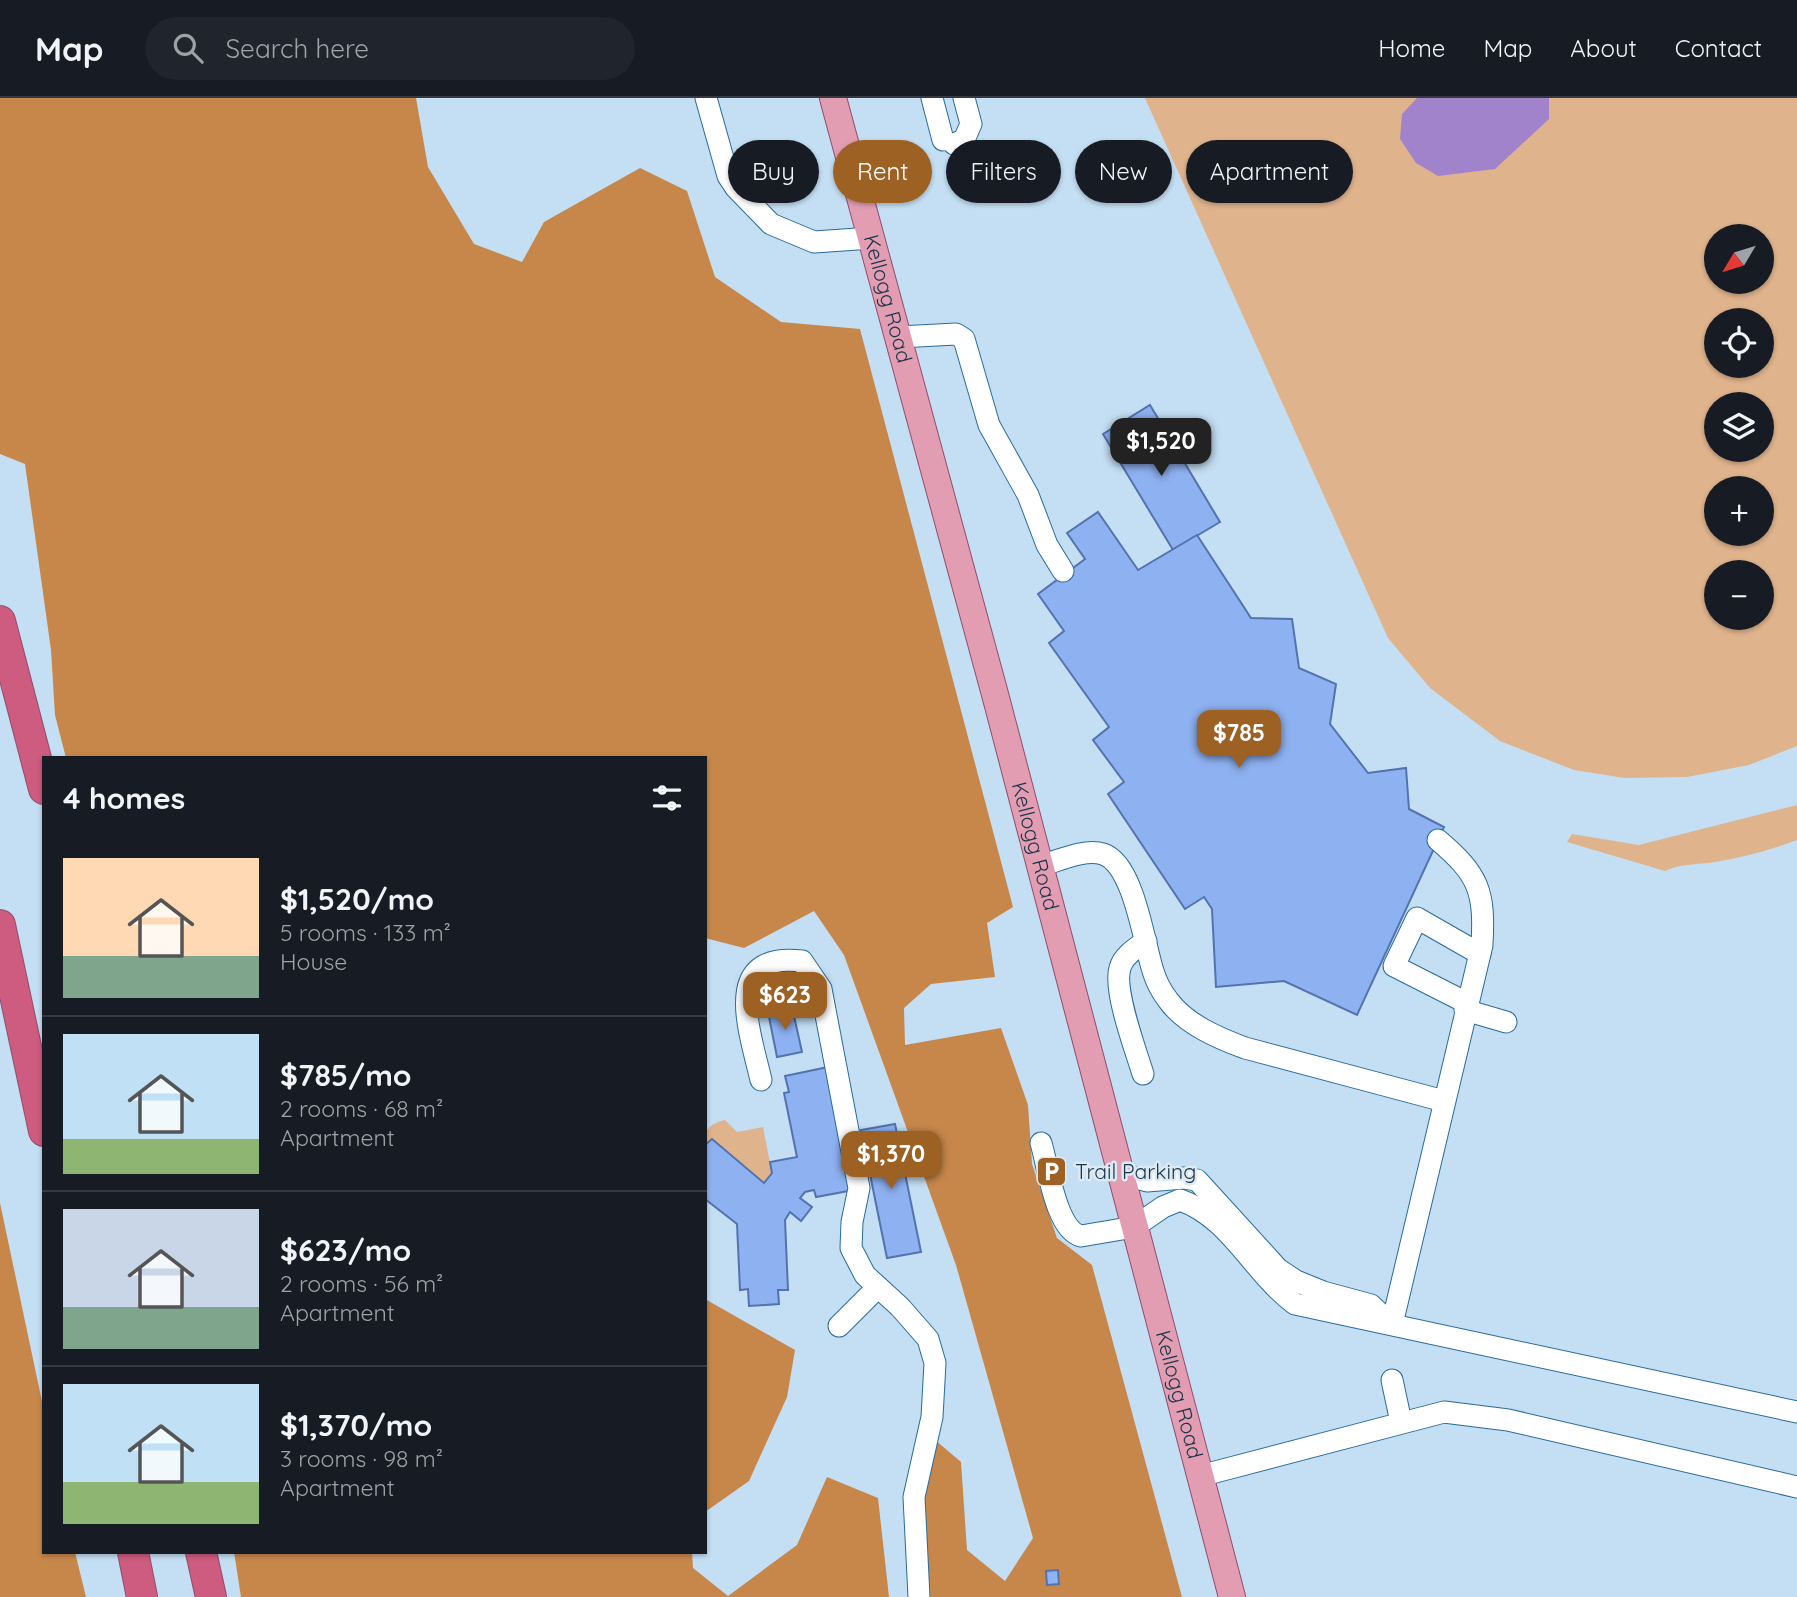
<!DOCTYPE html>
<meta charset="utf-8">
<style>
:root{--surface:#171b24;--page:#20242c;--text:#f1f3f6;--muted:#9ea1a6;--line:#363941;--accent:#9d6123}
body{margin:0;font-family:Quicksand,sans-serif;background:var(--page);color:var(--text);height:100vh;display:flex;flex-direction:column;font-size:26px;white-space:nowrap}
*{box-sizing:border-box;margin:0}
p{font-size:23px;color:var(--muted)}
.icon{flex:none;width:38px;height:38px;fill:none;stroke:currentColor;stroke-width:2;stroke-linecap:round;stroke-linejoin:round}
.map{position:relative;flex:1;overflow:hidden}
.side{position:absolute;left:42px;top:658px;width:665px;height:798px;display:flex;flex-direction:column;background:var(--surface);border-radius:0px;box-shadow:0 2px 5px #0004}
.side>*{flex:none}
.top-card{position:absolute;left:728px;top:42px;width:665px;height:63px;display:flex;gap:14px}
.needle{width:46px;rotate:232deg}
.controls{position:absolute;left:1704px;top:126px;display:grid;gap:14px}
.controls a{display:grid;place-items:center;width:70px;height:70px;border-radius:50%;background:var(--surface);box-shadow:0 2px 5px #0004;font-size:35px}
.price{position:absolute;translate:-50% -60px;padding:0 16px;border-radius:14px;background:var(--accent);color:#fff;font-size:23px;line-height:46px;filter:drop-shadow(0 2px 4px #0008)}
.price::after{content:'';position:absolute;left:50%;top:42px;width:21px;height:16px;margin-left:-10px;background:inherit;clip-path:polygon(0 0,100% 0,50% 100%)}
.price.active{background:#222;color:#fff}
ul{padding:0;list-style:none}
li{display:flex;align-items:center;gap:21px;height:175px;padding:0 21px}
li+li{border-top:2px solid var(--line)}
li span{display:grid;place-items:center;flex:none;width:196px;height:140px;border-radius:0px;color:#555}
li>.icon{margin-inline-start:auto}
span .icon{width:84px;height:84px;fill:#fffc;stroke-width:1}
li b{font-size:30px}
h2{display:flex;justify-content:space-between;align-items:center;height:84px;padding:0 21px;font-size:30px}
.tag{padding:0 24px;border-radius:32px;background:var(--surface);box-shadow:0 2px 5px #0004;font-size:24px;line-height:63px}
.tag.active{background:var(--accent);color:#fff}
header{display:flex;align-items:center;gap:42px;box-sizing:border-box;height:98px;padding:0 35px;background:var(--surface);border-bottom:2px solid var(--line)}
header strong{font-size:33px}
nav{display:flex;gap:38px;margin-inline-start:auto;font-size:24px}
.search{width:490px;height:63px;background:var(--page);display:flex;align-items:center;gap:18px;box-sizing:border-box;padding:0 24px;border-radius:38px;color:var(--muted);font-size:26px}
.map>svg:first-child{display:block}
.green{fill:#dfb38c;fill-rule:evenodd}
.forest{fill:#c7874b}
.water{fill:#a083cb}
.building{fill:#8eb1f1;stroke:#5373ae;stroke-width:2}
.lines{fill:none;stroke-linecap:round;stroke-linejoin:round}
.minor-casing{stroke:#286c9a;stroke-width:23}
.major-casing{stroke:#8f4e6d;stroke-width:28}
.highway-casing{stroke:#8f4e6d;stroke-width:32}
.minor{stroke:#fff;stroke-width:21}
.major{stroke:#e29db3;stroke-width:26}
.highway{stroke:#ce5b80;stroke-width:30}
.labels{text-anchor:middle;stroke-width:5;stroke-linejoin:round;paint-order:stroke}
.street-label{font-size:21px;fill:#193549;stroke:#ddeaf4}
.poi-label{font-size:21px;fill:#193549;stroke:#ddeaf4;text-anchor:start}
</style>
<header>
<strong>Map</strong>
<div class="search"><svg class="icon" aria-label="search" viewBox="0 0 24 24"><circle cx="10" cy="10" r="6"/><path d="M15 15l6 6"/></svg>Search here</div>
<nav><a>Home</a><a>Map</a><a>About</a><a>Contact</a></nav>
</header>
<div class="map">
<svg width="1797" height="1499" viewBox="0 0 1797 1499">
<rect width="100%" height="100%" fill="#c4def3"/>
<g class="green">
<path d="M1145,0H1797V648L1749,667L1687,679L1625,680L1574,672L1500,643L1430,590L1388,540ZM1717,138H1762V184H1717ZM1717,222H1762V268H1717ZM1717,306H1762V352H1717ZM1717,390H1762V436H1717ZM1717,474H1762V520H1717Z"/>
<path d="M1797,707V742C1770,752 1743,759 1715,764C1698,767 1680,765 1665,773L1567,744L1572,736L1639,747Z"/>
<path d="M725,1022L737,1034L763,1029L772,1075L764,1085L712,1041L708,1045C699,1033 714,1024 725,1022Z"/>
</g>
<g class="forest">
<polygon points="0,0 416,0 428,69 474,146 522,164 544,124 640,70 687,93 715,179 781,224 860,231 1013,809 987,825 995,879 931,886 904,910 905,947 1001,930 1028,1007 1032,1066 1057,1140 1092,1167 1182,1499 919,1499 928,1336 961,1364 967,1452 1005,1483 1033,1440 956,1167 844,857 814,813 744,850 705,840 705,660 66,660 55,617 51,552 25,366 0,356"/>
<polygon points="0,1105 44,1313 44,1454 75,1454 86,1499 0,1499"/>
<polygon points="705,1201 795,1252 787,1299 749,1383 705,1414"/>
<polygon points="827,1379 878,1400 889,1499 241,1499 234,1454 692,1454 693,1470 728,1498 797,1447"/>
</g>
<polygon class="water" points="1417,0 1549,0 1549,21 1495,71 1438,78 1416,65 1400,41 1402,16"/>
<g class="building">
<polygon points="1150,307 1220,424 1173,452 1103,336"/>
<polygon points="1098,414 1138,472 1197,437 1251,520 1292,521 1299,570 1336,586 1330,626 1368,675 1406,670 1409,711 1444,729 1357,917 1284,883 1216,889 1212,811 1204,799 1185,811 1108,696 1124,684 1093,642 1109,629 1049,545 1064,533 1038,496 1085,461 1067,435"/>
<polygon points="792,871 799,902 772,908 765,876"/>
<polygon points="792,909 802,954 777,959 768,914"/>
<polygon points="828,969 854,1092 816,1099 814,1092 805,1094 800,1100 812,1109 801,1123 790,1114 785,1122 788,1192 778,1192 779,1206 749,1208 748,1191 740,1192 737,1126 705,1101 705,1047 712,1041 764,1085 772,1075 770,1064 797,1059 784,995 789,994 785,978"/>
<polygon points="895,1026 921,1154 887,1160 861,1032"/>
<polygon points="1058,1472 1059,1486 1047,1487 1046,1473"/>
</g>
<g class="lines">
<defs>
<g id="minor">
<polyline points="706,0 728,78 736,90 771,126 814,144 872,140"/>
<polyline points="932,0 943,42"/>
<polyline points="954,46 964,42 971,26 964,0"/>
<polyline points="899,239 956,236 964,241 989,327 1028,397 1047,447 1063,473"/>
<path d="M1040,768C1058,763 1085,750 1103,756C1134,766 1144,846 1153,873C1156,883 1161,893 1168,902C1185,926 1218,940 1245,950L1444,1003"/>
<polyline points="1467,905 1394,868 1417,820 1480,856"/>
<polyline points="1465,912 1506,924"/>
<path d="M1143,976C1136,953 1113,892 1120,870C1123,858 1136,850 1146,843"/>
<path d="M761,982C750,934 720,853 802,863L821,891L859,1090L852,1124L851,1150L865,1177L900,1209L928,1241L935,1265L932,1319L914,1399L919,1499"/>
<path d="M1041,1045C1048,1068 1056,1132 1081,1138L1134,1129L1163,1109L1180,1102C1230,1119 1253,1175 1295,1206L1797,1314"/>
<polyline points="1119,1075 1147,1083 1184,1080 1197,1082 1278,1171 1296,1183 1323,1194 1371,1207 1390,1225"/>
<path d="M1392,1226L1482,847C1485,793 1479,777 1438,742"/>
<polyline points="839,1228 878,1189"/>
<polyline points="1392,1282 1401,1324"/>
<polyline points="1200,1378 1444,1314 1508,1322 1797,1389"/>
</g>
<g id="major">
<path id="s1" d="M833,0L996,600L1232,1499"/>
</g>
<g id="highway">
<polyline points="0,523 44,691"/>
<polyline points="0,827 44,1033"/>
<polyline points="133,1454 142,1499"/>
<polyline points="201,1454 211,1499"/>
</g>
</defs>
<use href="#minor" class="minor-casing"/>
<use href="#major" class="major-casing"/>
<use href="#highway" class="highway-casing"/>
<use href="#minor" class="minor"/>
<use href="#major" class="major"/>
<use href="#highway" class="highway"/>
</g>
<defs>
<symbol id="parking-square" viewBox="-11 -11 22 22"><rect x="-9" y="-9" width="18" height="18" rx="4" fill="#9d6123" stroke="#ddeaf4"/><path d="M-3.5-5.5H1a3.5 3.5 0 0 1 0 7H-1V5.5H-3.5ZM-1-3.4V-.6H.8a1.4 1.4 0 0 0 0-2.8Z" fill="#fff"/></symbol>
</defs>
<g fill-rule="evenodd">
<use href="#parking-square" x="1034" y="1056" width="35" height="35"/>
</g>
<g class="labels">
<g class="street-label">
<text dy="7" stroke="none"><textPath href="#s1" startOffset="208">Kellogg Road</textPath></text>
<text dy="7" stroke="none"><textPath href="#s1" startOffset="775">Kellogg Road</textPath></text>
<text dy="7" stroke="none"><textPath href="#s1" startOffset="1342">Kellogg Road</textPath></text>
</g>
<g class="poi-label">
<text x="1075" y="1081">Trail Parking</text>
</g>
</g>
</svg>
<div class="controls">
<a><svg class="needle" viewBox="-14 -14 28 28"><path d="M0-13l5 13h-10z" fill="#e53935"/><path d="M0 13l5-13h-10z" fill="#9ea1a6"/></svg></a>
<a><svg class="icon" aria-label="locate" viewBox="0 0 24 24"><circle cx="12" cy="12" r="6"/><path d="M12 2v4M12 18v4M2 12h4M18 12h4"/></svg></a>
<a><svg class="icon" aria-label="layers" viewBox="0 0 24 24"><path d="M12 4l9 5-9 5-9-5zM3 14l9 5 9-5"/></svg></a>
<a>+</a>
<a>−</a>
</div>
<b class="price active" style="left:1161px;top:380px">$1,520</b>
<b class="price" style="left:1239px;top:672px">$785</b>
<b class="price" style="left:785px;top:934px">$623</b>
<b class="price" style="left:891px;top:1093px">$1,370</b>
<div class="top-card">
<a class="tag">Buy</a>
<a class="tag active">Rent</a>
<a class="tag">Filters</a>
<a class="tag">New</a>
<a class="tag">Apartment</a>
</div>
<section class="side">
<h2>4 homes<svg class="icon" aria-label="filters" viewBox="0 0 24 24"><path d="M4 7h16M4 17h16"/><circle cx="9" cy="7" r="2"/><circle cx="15" cy="17" r="2"/></svg></h2>
<ul>
<li><span style="background:linear-gradient(#ffd9b3 70%,#7fa58c 0)"><svg class="icon" aria-label="home" viewBox="0 0 24 24"><path d="M3 11l9-7 9 7M6 9v11h12V9"/></svg></span><div><b>$1,520/mo</b><p>5 rooms · 133 m²</p><p>House</p></div></li>
<li><span style="background:linear-gradient(#bfe0f5 75%,#8fb573 0)"><svg class="icon" aria-label="home" viewBox="0 0 24 24"><path d="M3 11l9-7 9 7M6 9v11h12V9"/></svg></span><div><b>$785/mo</b><p>2 rooms · 68 m²</p><p>Apartment</p></div></li>
<li><span style="background:linear-gradient(#c9d6e8 70%,#7fa58c 0)"><svg class="icon" aria-label="home" viewBox="0 0 24 24"><path d="M3 11l9-7 9 7M6 9v11h12V9"/></svg></span><div><b>$623/mo</b><p>2 rooms · 56 m²</p><p>Apartment</p></div></li>
<li><span style="background:linear-gradient(#bfe0f5 70%,#8fb573 0)"><svg class="icon" aria-label="home" viewBox="0 0 24 24"><path d="M3 11l9-7 9 7M6 9v11h12V9"/></svg></span><div><b>$1,370/mo</b><p>3 rooms · 98 m²</p><p>Apartment</p></div></li>
</ul>
</section>
</div>
